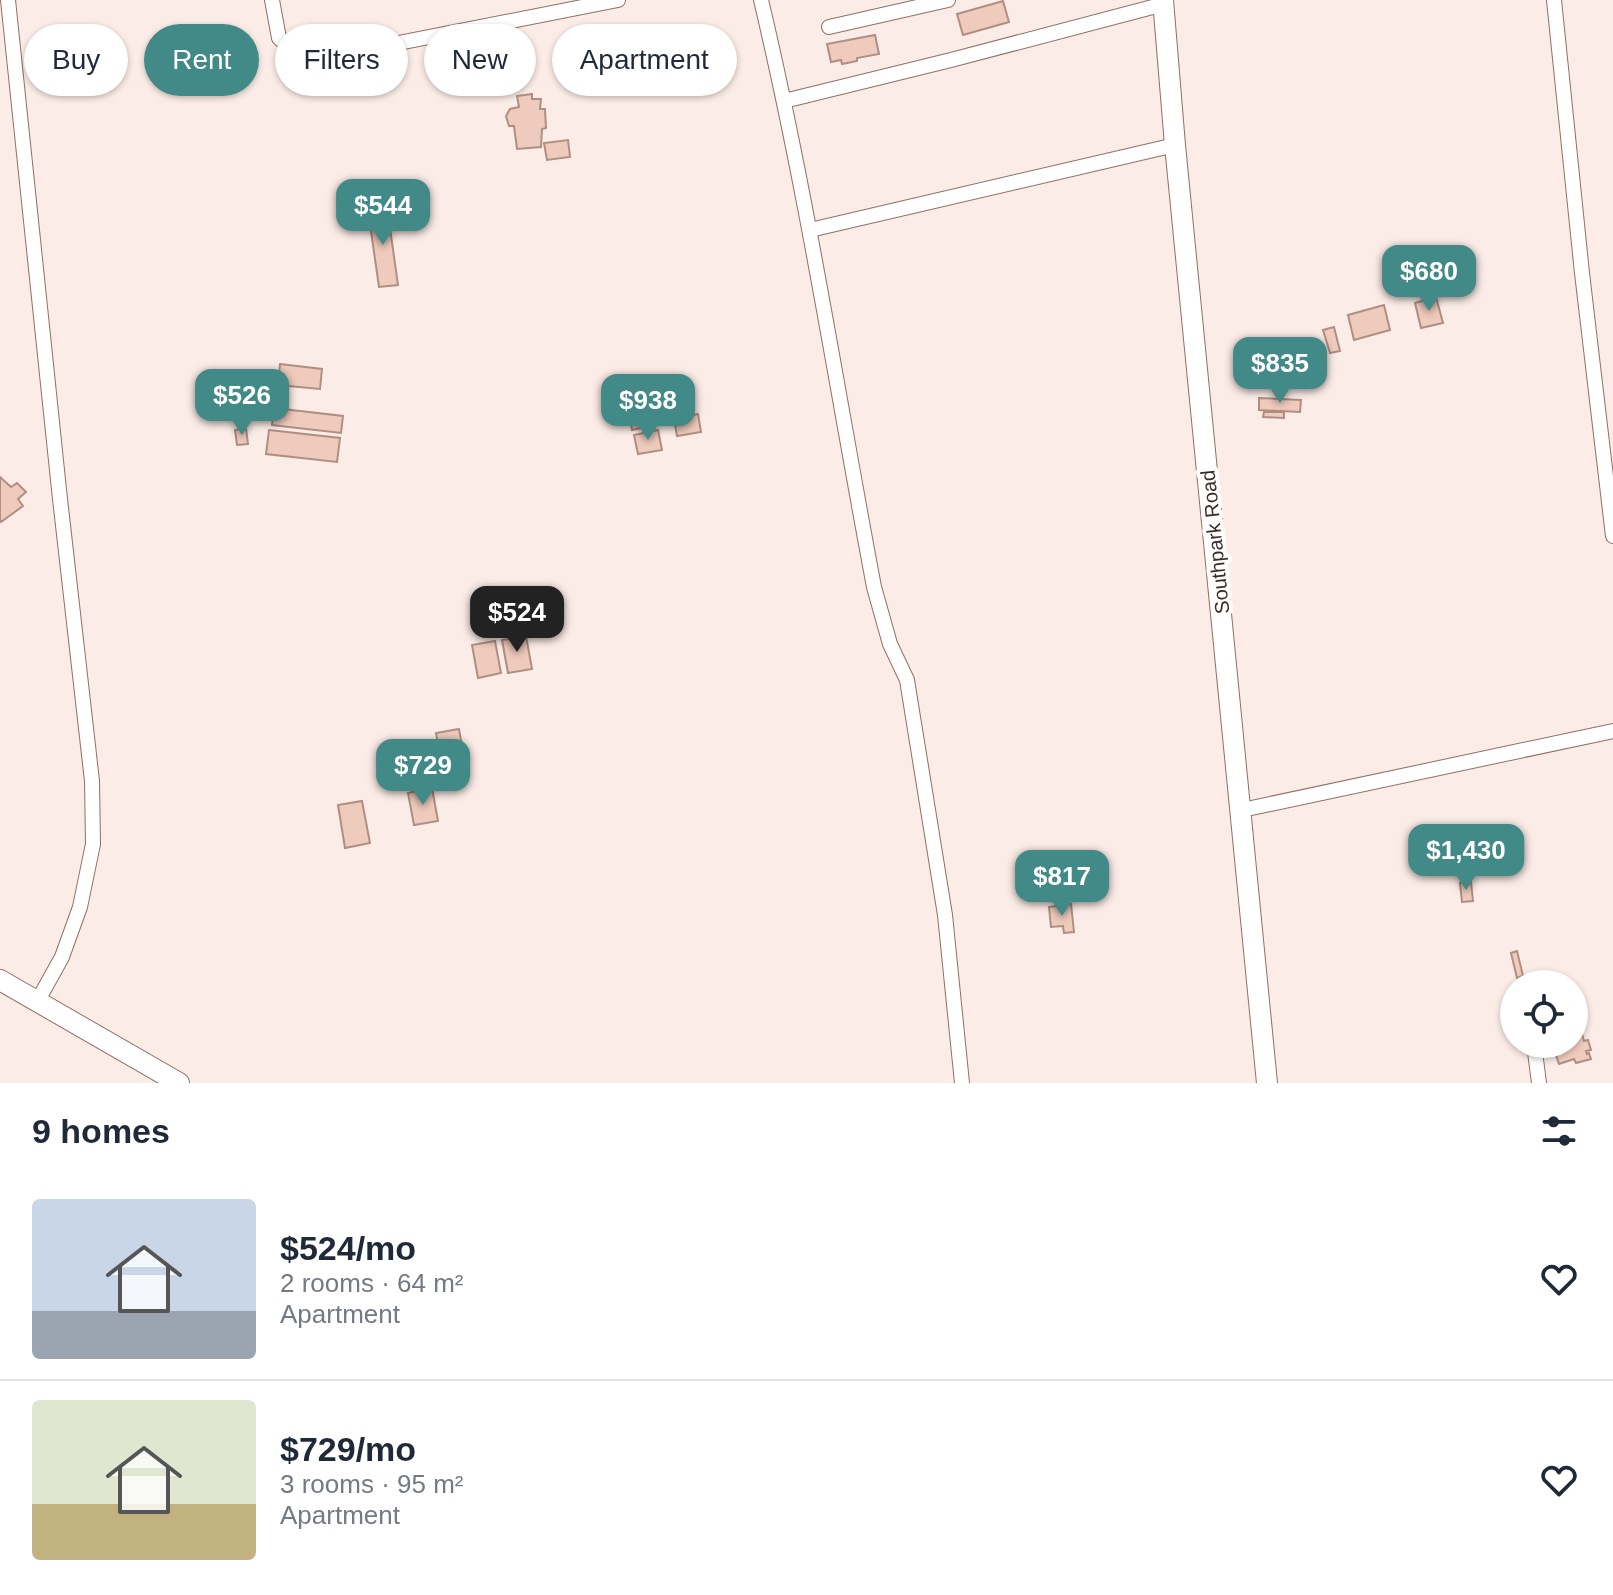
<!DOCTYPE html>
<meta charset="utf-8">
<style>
:root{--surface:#fff;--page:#f6f6f7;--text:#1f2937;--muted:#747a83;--line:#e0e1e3;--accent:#428a87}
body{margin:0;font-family:Helvetica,sans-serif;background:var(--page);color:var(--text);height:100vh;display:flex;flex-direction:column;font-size:30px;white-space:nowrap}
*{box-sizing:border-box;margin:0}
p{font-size:26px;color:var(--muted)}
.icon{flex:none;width:44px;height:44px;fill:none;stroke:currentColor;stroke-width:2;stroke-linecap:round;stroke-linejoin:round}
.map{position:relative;height:1083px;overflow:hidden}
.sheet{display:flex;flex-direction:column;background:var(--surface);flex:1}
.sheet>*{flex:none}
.top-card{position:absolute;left:24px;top:24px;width:800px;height:72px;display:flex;gap:16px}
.buttons{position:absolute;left:1500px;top:970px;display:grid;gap:16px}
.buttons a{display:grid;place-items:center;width:88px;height:88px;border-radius:50%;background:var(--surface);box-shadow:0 2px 6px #0004;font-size:40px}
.price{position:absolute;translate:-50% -68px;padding:0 18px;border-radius:16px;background:var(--accent);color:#fff;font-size:26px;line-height:52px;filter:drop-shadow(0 2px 4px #0008)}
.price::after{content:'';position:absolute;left:50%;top:48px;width:24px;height:18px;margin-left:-12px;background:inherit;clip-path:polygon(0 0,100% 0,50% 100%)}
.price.selected{background:#222;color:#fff}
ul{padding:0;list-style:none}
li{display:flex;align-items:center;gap:24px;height:200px;padding:0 32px}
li+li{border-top:2px solid var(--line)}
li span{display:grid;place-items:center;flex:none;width:224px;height:160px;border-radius:8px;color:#555}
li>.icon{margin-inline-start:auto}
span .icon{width:96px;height:96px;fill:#fffc;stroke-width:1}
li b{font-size:34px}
h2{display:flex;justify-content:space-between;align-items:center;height:96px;padding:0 32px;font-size:34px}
.tag{padding:0 28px;border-radius:36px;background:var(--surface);box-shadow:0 2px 6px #0004;font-size:28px;line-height:72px}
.tag.selected{background:var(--accent);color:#fff}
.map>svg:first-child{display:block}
.building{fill:#efcbbd;stroke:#b08f82;stroke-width:2}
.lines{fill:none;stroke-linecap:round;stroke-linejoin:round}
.street-casing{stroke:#8f6f64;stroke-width:16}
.secondary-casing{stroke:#8f6f64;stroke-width:22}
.street{stroke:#fff;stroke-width:14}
.secondary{stroke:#fff;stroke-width:20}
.labels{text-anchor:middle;stroke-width:8;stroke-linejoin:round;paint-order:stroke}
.street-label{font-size:20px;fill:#3a2c27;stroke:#fdfdfd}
</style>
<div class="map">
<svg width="1613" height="1083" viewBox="0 0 1613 1083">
<rect width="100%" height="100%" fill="#fcece7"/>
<g class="building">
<polygon points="1003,1 1009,22 963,35 957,14"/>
<polygon points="875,35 879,54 857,58 857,61 842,64 841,60 831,62 827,44"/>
<polygon points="49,58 67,58 67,64 83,63 84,82 50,82"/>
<polygon points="532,94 532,99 541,99 540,109 545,109 546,128 542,129 541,147 517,149 514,126 509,126 506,116 510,109 519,107 517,96"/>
<polygon points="568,140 570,157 547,160 544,143"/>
<polygon points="387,207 398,285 379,287 368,210"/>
<polygon points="1436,297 1443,323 1421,328 1415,303"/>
<polygon points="1384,305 1390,330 1354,340 1348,315"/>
<polygon points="1334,327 1340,351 1330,353 1323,330"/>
<polygon points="280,364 322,369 320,389 278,385"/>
<polygon points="647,382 651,402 627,407 623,387"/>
<polygon points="1259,398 1301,400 1300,412 1259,410"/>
<polygon points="652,405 656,425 632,430 628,410"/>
<polygon points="274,408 343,416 341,433 272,425"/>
<polygon points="1264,412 1284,412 1284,418 1263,417"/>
<polygon points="698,414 701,432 677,436 674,419"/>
<polygon points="246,428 248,444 237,445 235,430"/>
<polygon points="269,430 340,438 337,462 266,454"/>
<polygon points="658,430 662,450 638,454 634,435"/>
<polygon points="0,477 11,487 17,483 26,492 18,499 23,506 1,522 0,520"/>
<polygon points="526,636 532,669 508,673 502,640"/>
<polygon points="495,641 501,673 478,678 472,645"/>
<polygon points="459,729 465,762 442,766 436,733"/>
<polygon points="432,788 438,821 414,825 408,793"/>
<polygon points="362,801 370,843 345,848 338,805"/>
<polygon points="1471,882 1473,901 1462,902 1460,883"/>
<polygon points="1071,904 1074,932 1064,933 1063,926 1051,927 1049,907"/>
<polygon points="1517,951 1523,976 1517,978 1511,953"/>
<polygon points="1579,1023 1584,1041 1588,1040 1591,1050 1586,1051 1587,1054 1589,1053 1591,1059 1576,1063 1574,1059 1559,1064 1554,1049 1563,1047 1562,1044 1574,1044 1574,1025"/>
</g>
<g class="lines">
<defs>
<g id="street">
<polyline points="8,0 60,499 92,781 93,844 80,907 62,957 37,1002"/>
<polyline points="272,0 279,38 295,52 322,58 618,0"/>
<path d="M761,0C807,194 837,391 874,587L890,644L907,680L945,915L962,1083"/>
<polyline points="1554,0 1582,273 1613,536"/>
<polyline points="829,27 948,0"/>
<polyline points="784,101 951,60 1164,4"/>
<polyline points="810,230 1175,145"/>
<polyline points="1242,810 1613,731"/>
<polyline points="1534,1044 1539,1083"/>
</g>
<g id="secondary">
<polyline points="1163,0 1175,145 1267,1083"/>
<polyline points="0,980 179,1083"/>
</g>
</defs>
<use href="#street" class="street-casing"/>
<use href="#secondary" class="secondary-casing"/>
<use href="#street" class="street"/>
<use href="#secondary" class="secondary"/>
</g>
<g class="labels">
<g class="street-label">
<text transform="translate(1215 542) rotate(-96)" y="7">Southpark Road</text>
</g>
</g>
</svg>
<div class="buttons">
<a><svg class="icon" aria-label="locate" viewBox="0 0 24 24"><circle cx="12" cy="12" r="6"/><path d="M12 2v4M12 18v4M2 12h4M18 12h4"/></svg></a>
</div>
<b class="price" style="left:383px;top:247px">$544</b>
<b class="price" style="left:1429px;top:313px">$680</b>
<b class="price" style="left:1280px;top:405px">$835</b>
<b class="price" style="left:242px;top:437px">$526</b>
<b class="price" style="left:648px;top:442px">$938</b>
<b class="price selected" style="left:517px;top:654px">$524</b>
<b class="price" style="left:423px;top:807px">$729</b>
<b class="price" style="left:1466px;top:892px">$1,430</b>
<b class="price" style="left:1062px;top:918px">$817</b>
<div class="top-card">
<a class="tag">Buy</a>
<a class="tag selected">Rent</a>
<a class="tag">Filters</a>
<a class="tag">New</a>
<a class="tag">Apartment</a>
</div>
</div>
<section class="sheet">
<h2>9 homes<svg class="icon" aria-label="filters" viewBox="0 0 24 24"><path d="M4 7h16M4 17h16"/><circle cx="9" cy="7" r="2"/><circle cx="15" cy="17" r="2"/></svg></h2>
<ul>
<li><span style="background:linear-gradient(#c9d6e8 70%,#9aa5b1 0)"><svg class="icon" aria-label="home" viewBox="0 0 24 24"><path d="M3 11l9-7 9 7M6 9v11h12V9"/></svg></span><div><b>$524/mo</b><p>2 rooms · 64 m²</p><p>Apartment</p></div><svg class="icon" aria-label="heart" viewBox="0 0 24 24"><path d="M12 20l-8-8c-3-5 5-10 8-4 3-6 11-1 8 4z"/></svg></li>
<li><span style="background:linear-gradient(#dfe7d0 65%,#c2b280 0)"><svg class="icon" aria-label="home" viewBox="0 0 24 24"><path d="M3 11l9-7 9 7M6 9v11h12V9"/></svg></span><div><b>$729/mo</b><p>3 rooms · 95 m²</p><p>Apartment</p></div><svg class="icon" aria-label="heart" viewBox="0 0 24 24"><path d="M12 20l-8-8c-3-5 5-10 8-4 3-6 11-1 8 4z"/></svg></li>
</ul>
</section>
